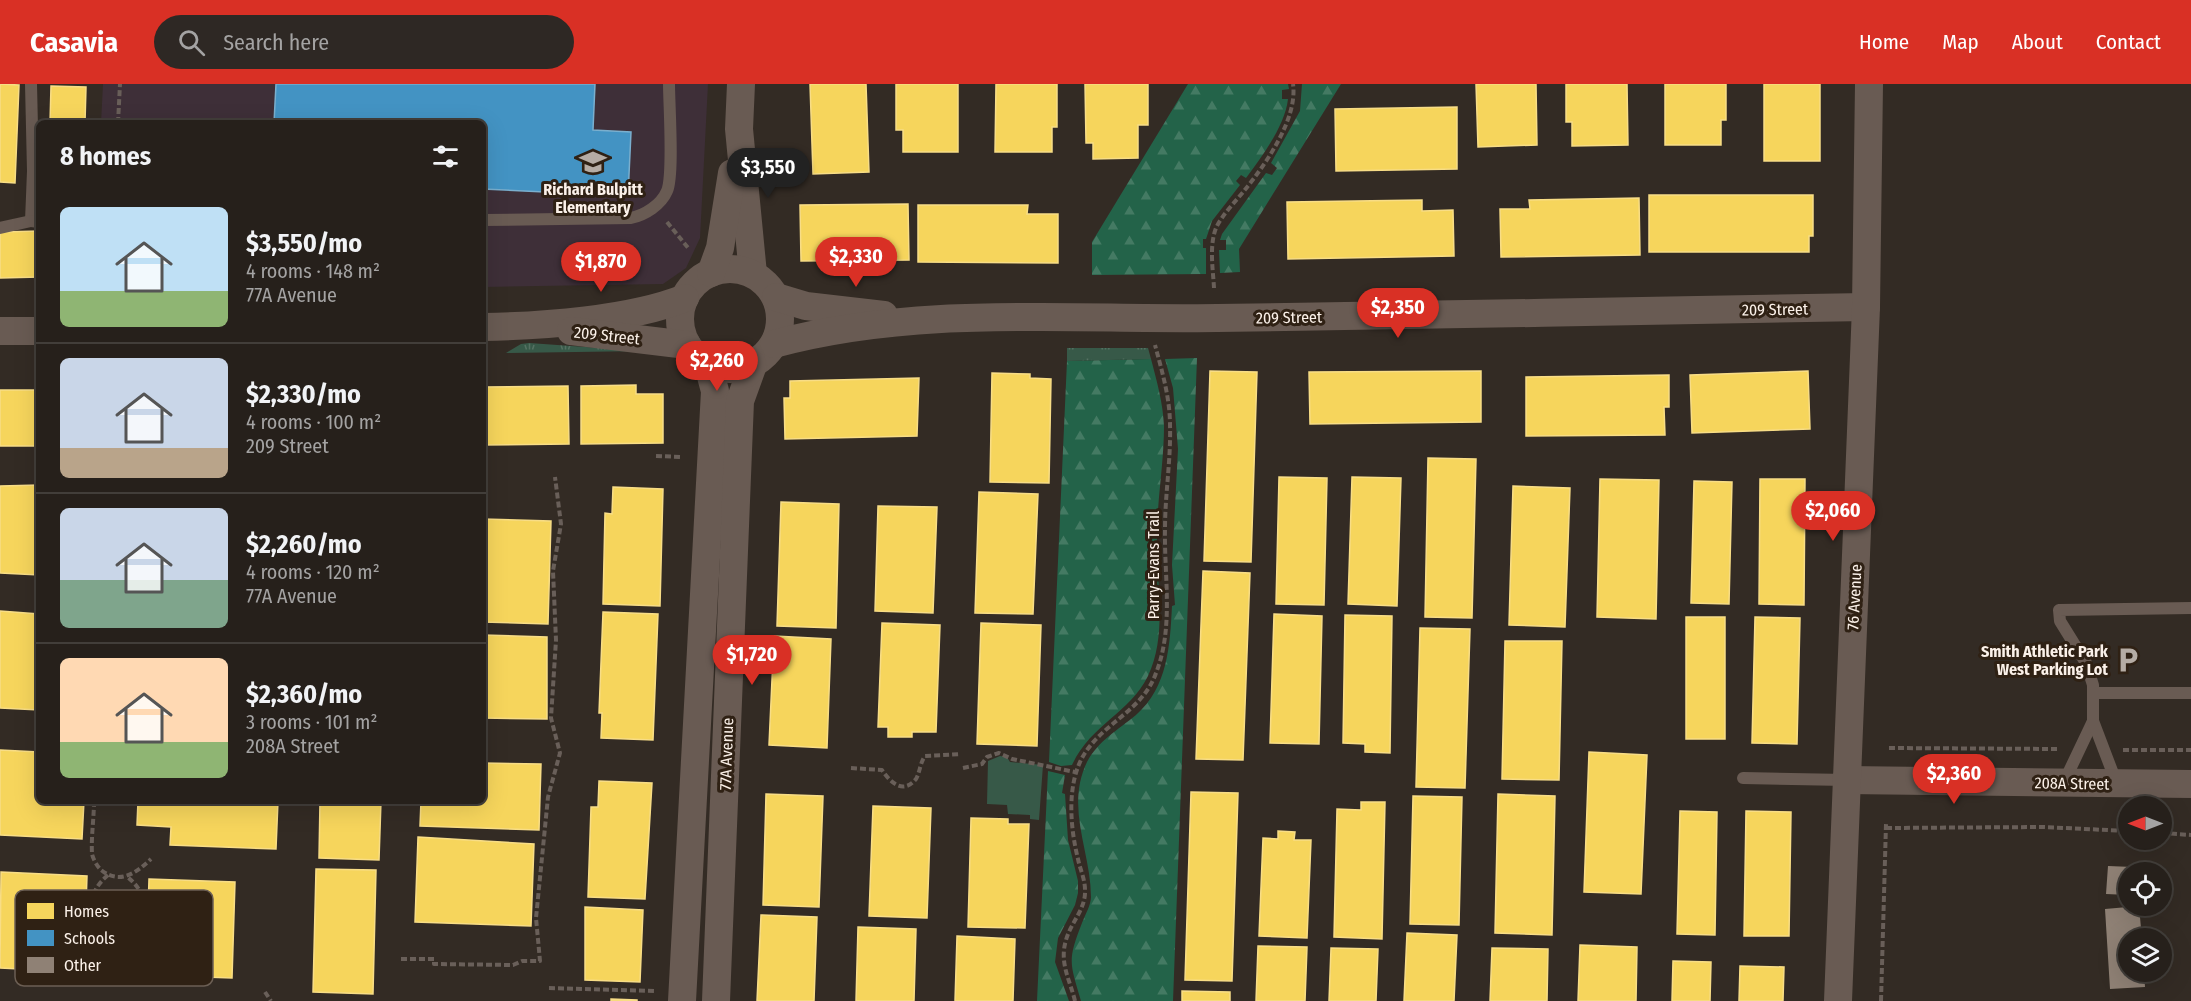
<!DOCTYPE html>
<meta charset="utf-8">
<style>
:root{--surface:#26201b;--page:#2e2824;--text:#f1f3f6;--muted:#a4a3a3;--line:#423e3a;--accent:#d93025}
body{margin:0;font-family:"Fira Sans Condensed",sans-serif;background:var(--page);color:var(--text);height:100vh;display:flex;flex-direction:column;font-size:22px;white-space:nowrap}
*{box-sizing:border-box;margin:0}
p{font-size:20px;color:var(--muted)}
.icon{flex:none;width:33px;height:33px;fill:none;stroke:currentColor;stroke-width:2;stroke-linecap:round;stroke-linejoin:round}
.map{position:relative;flex:1;overflow:hidden}
.sheet{position:absolute;left:36px;top:36px;width:450px;height:684px;display:flex;flex-direction:column;background:var(--surface);border-radius:9px;box-shadow:0 6px 24px #0002,0 0 0 2px var(--line)}
.sheet>*{flex:none}
.needle{width:39px;rotate:270deg}
.buttons{position:absolute;left:2118px;top:712px;display:grid;gap:12px}
.buttons a{display:grid;place-items:center;width:54px;height:54px;border-radius:50%;background:var(--surface);box-shadow:0 6px 24px #0002,0 0 0 2px var(--line);font-size:30px}
.price{position:absolute;translate:-50% -51px;padding:0 14px;border-radius:21px;background:var(--accent);color:#fff;font-size:20px;line-height:39px;filter:drop-shadow(0 2px 3px #0008)}
.price::after{content:'';position:absolute;left:50%;top:36px;width:18px;height:14px;margin-left:-9px;background:inherit;clip-path:polygon(0 0,100% 0,50% 100%)}
.price.current{background:#222;color:#fff}
ul{padding:0;list-style:none}
li{display:flex;align-items:center;gap:18px;height:150px;padding:0 24px}
li+li{border-top:2px solid var(--line)}
li span{display:grid;place-items:center;flex:none;width:168px;height:120px;border-radius:9px;color:#555}
li>.icon{margin-inline-start:auto}
span .icon{width:72px;height:72px;fill:#fffc;stroke-width:1}
li b{font-size:26px}
h2{display:flex;justify-content:space-between;align-items:center;height:72px;padding:0 24px;font-size:26px}
header{display:flex;align-items:center;gap:36px;box-sizing:border-box;height:84px;padding:0 30px;background:var(--accent);color:#fff}
header strong{font-size:28px}
nav{display:flex;gap:33px;margin-inline-start:auto;font-size:21px}
.search{width:420px;height:54px;background:var(--page);display:flex;align-items:center;gap:15px;box-sizing:border-box;padding:0 21px;border-radius:33px;color:var(--muted);font-size:22px}
.map>svg:first-child{display:block}
.education{fill:#3e2f38}
.grass{fill:url(#grass-tufts)}
.forest{fill:url(#forest-firs)}
.park{fill:#375948}
.homes{fill:#f6d55c;stroke:#f8dd86;stroke-width:1.5}
.schools{fill:#4393c3;stroke:#7aafce;stroke-width:1.5}
.building{fill:#8f8175}
.lines{fill:none;stroke-linecap:round;stroke-linejoin:round}
.path{stroke:#695f59;stroke-width:4;stroke-dasharray:6 3;stroke-linecap:butt}
.service{stroke:#695b53;stroke-width:12}
.tertiary{stroke:#695b53;stroke-width:28}
.labels{text-anchor:middle;stroke-width:6;stroke-linejoin:round;paint-order:stroke}
.poi-label{font-size:16px;font-weight:bold;fill:#fbf1e9;stroke:#2f2114}
.street-label{font-size:16px;fill:#fbf1e9;stroke:#2f2114}
.key{fill:#2f2114;stroke:#6c5f54;stroke-width:1.5}
.key-label{font-size:16px;fill:#fbf1e9}
</style>
<header>
<strong>Casavia</strong>
<div class="search"><svg class="icon" aria-label="search" viewBox="0 0 24 24"><circle cx="10" cy="10" r="6"/><path d="M15 15l6 6"/></svg>Search here</div>
<nav><a>Home</a><a>Map</a><a>About</a><a>Contact</a></nav>
</header>
<div class="map">
<svg width="2191" height="917" viewBox="0 0 2191 917">
<defs>
<pattern id="grass-tufts" width="24" height="20" patternUnits="userSpaceOnUse" patternTransform="scale(1.5)"><rect width="24" height="20" fill="#375948"/><path d="M3 7l-1-3M5 7V3M7 7l1-3M15 17l-1-3M17 17v-4M19 17l1-3" fill="none" stroke="#557162"/></pattern>
<pattern id="forest-firs" width="22" height="20" patternUnits="userSpaceOnUse" patternTransform="scale(1.5)"><rect width="22" height="20" fill="#236349"/><path d="M5 1l3.5 6h-7zM16 11l3.5 6h-7z" fill="#447a63"/></pattern>
</defs>
<rect width="100%" height="100%" fill="#332b24"/>
<polygon class="education" points="103,0 708,0 700,154 686,184 663,200 483,203 483,39 101,39"/>
<g class="grass">
<polygon points="529,259 642,267 506,269 521,260"/>
<polygon points="1067,264 1148,264 1151,275 1067,277"/>
</g>
<g class="forest">
<path d="M1188,0H1288L1289,5L1282,6V15H1288C1285,42 1262,72 1246,94L1241,91L1236,97L1240,101L1212,137L1206,155H1203V164H1206V190L1092,191V158Z"/>
<polygon points="1302,0 1341,0 1239,165 1240,188 1220,189 1219,166 1226,166 1226,156 1220,156 1222,150 1266,89 1272,91 1277,84 1271,79 1300,27"/>
<path d="M1197,274L1173,917H1081C1070,879 1067,877 1082,839C1085,831 1091,821 1091,813C1091,767 1065,724 1087,678C1098,657 1118,646 1136,631C1168,603 1170,561 1172,522L1175,521L1172,481L1178,365L1173,304L1165,275Z"/>
<path d="M1151,275C1157,298 1163,319 1164,342C1164,382 1156,421 1157,461C1157,504 1167,552 1148,592C1129,630 1091,640 1072,681L1061,682L1049,678L1067,277Z"/>
<polygon points="1048,687 1065,691 1062,709 1065,710 1068,756 1078,797 1078,809 1075,821 1058,854 1055,878 1069,917 1037,917"/>
</g>
<polygon class="park" points="1000,672 1007,673 1010,678 1043,681 1039,736 1030,735 1030,731 1008,730 1007,721 987,720 988,677"/>
<g class="homes">
<polygon points="0,0 19,1 15,99 0,98"/>
<polygon points="810,0 866,0 869,88 813,90"/>
<polygon points="896,0 958,0 958,68 903,68 903,46 896,46"/>
<polygon points="996,0 1057,0 1057,43 1052,43 1052,68 995,68"/>
<polygon points="1085,0 1148,0 1148,41 1138,41 1138,74 1093,75 1093,59 1086,59"/>
<polygon points="1476,0 1536,0 1537,61 1478,63"/>
<polygon points="1566,0 1627,0 1628,61 1572,62 1572,38 1566,38"/>
<polygon points="1665,0 1726,0 1726,36 1721,36 1721,61 1665,61"/>
<rect x="1764" y="0" width="56" height="77"/>
<polygon points="51,2 86,3 85,39 50,39"/>
<polygon points="1457,23 1457,85 1336,87 1335,25"/>
<polygon points="1649,111 1813,111 1813,152 1809,152 1809,168 1649,168"/>
<polygon points="1639,114 1640,171 1501,173 1500,125 1530,125 1529,116"/>
<polygon points="1422,116 1422,127 1453,126 1454,172 1288,175 1287,118"/>
<polygon points="908,120 909,176 801,177 800,121"/>
<polygon points="918,121 1028,121 1027,130 1058,130 1058,179 918,178"/>
<polygon points="39,147 39,193 0,194 0,148"/>
<polygon points="1210,287 1257,288 1251,478 1204,477"/>
<polygon points="1481,287 1481,338 1310,340 1309,288"/>
<polygon points="1808,287 1810,345 1692,349 1690,291"/>
<polygon points="992,289 1030,290 1030,294 1051,295 1049,399 990,398"/>
<polygon points="1669,291 1669,323 1664,323 1665,351 1526,352 1526,293"/>
<polygon points="919,294 917,352 785,355 784,314 790,314 790,297"/>
<polygon points="636,301 636,310 663,310 663,359 581,360 581,302"/>
<polygon points="568,302 569,360 483,361 483,303"/>
<rect x="0" y="306" width="39" height="56"/>
<polygon points="1428,374 1476,375 1472,534 1425,533"/>
<polygon points="1279,393 1327,394 1324,521 1276,520"/>
<polygon points="1352,393 1401,394 1397,522 1348,520"/>
<polygon points="1600,395 1659,396 1656,535 1597,533"/>
<polygon points="1760,395 1805,395 1804,521 1759,520"/>
<polygon points="1694,397 1732,398 1729,520 1691,519"/>
<polygon points="39,401 39,491 0,489 0,402"/>
<polygon points="1513,402 1570,404 1565,543 1509,541"/>
<polygon points="613,403 663,405 660,522 603,520 605,429 612,430"/>
<polygon points="979,408 1038,410 1033,530 975,529"/>
<polygon points="781,418 839,420 836,544 777,542"/>
<polygon points="878,422 937,423 933,529 875,527"/>
<polygon points="483,435 551,437 548,540 483,538"/>
<polygon points="1203,487 1250,489 1243,676 1196,675"/>
<polygon points="0,527 39,530 39,626 0,624"/>
<polygon points="603,528 658,530 653,656 601,654 602,629 599,629"/>
<polygon points="1274,530 1322,532 1319,660 1270,659"/>
<polygon points="1345,531 1392,532 1390,669 1365,668 1365,660 1343,659"/>
<rect x="1686" y="533" width="39" height="122"/>
<polygon points="1755,533 1800,534 1797,660 1752,659"/>
<polygon points="882,539 940,541 936,648 912,648 912,653 888,653 888,643 878,643"/>
<polygon points="981,539 1041,541 1037,662 977,660"/>
<polygon points="1420,544 1470,545 1465,704 1416,703"/>
<polygon points="483,551 547,553 547,635 483,634"/>
<polygon points="774,552 831,555 827,664 769,661"/>
<polygon points="1505,557 1562,557 1559,696 1502,695"/>
<polygon points="0,666 39,668 39,717 84,717 82,755 0,751"/>
<polygon points="1589,668 1647,671 1641,810 1584,808"/>
<polygon points="483,679 541,680 539,746 420,742 421,717 483,717"/>
<polygon points="599,697 652,699 645,815 588,813 591,723 598,723"/>
<polygon points="1191,708 1238,709 1232,897 1185,896"/>
<polygon points="766,710 823,712 819,823 763,821"/>
<polygon points="1498,710 1555,712 1552,851 1495,849"/>
<polygon points="1413,712 1462,713 1459,841 1410,840"/>
<polygon points="138,717 278,717 276,765 170,761 171,743 137,741"/>
<polygon points="320,717 381,717 379,776 319,774"/>
<polygon points="1361,718 1385,718 1382,855 1334,853 1337,725 1361,726"/>
<polygon points="873,722 931,724 927,834 869,832"/>
<polygon points="1680,727 1717,728 1715,851 1677,850"/>
<polygon points="1746,727 1791,728 1789,852 1744,852"/>
<polygon points="971,734 1008,735 1008,740 1029,740 1025,844 968,843"/>
<polygon points="1278,747 1295,748 1294,756 1311,756 1307,854 1259,852 1263,754 1278,755"/>
<polygon points="418,753 534,760 531,842 415,838"/>
<polygon points="316,785 376,786 373,910 313,908"/>
<polygon points="1,788 87,792 85,851 81,851 79,888 0,884"/>
<polygon points="149,795 235,798 232,894 146,891"/>
<polygon points="585,823 643,826 640,898 585,896"/>
<polygon points="761,831 817,833 814,917 757,917"/>
<polygon points="858,843 916,845 914,917 856,917"/>
<polygon points="1407,849 1457,851 1454,917 1404,917"/>
<polygon points="957,852 1015,855 1013,917 955,917"/>
<polygon points="1580,861 1637,863 1636,917 1578,917"/>
<polygon points="1258,862 1307,863 1305,917 1256,917"/>
<polygon points="1331,864 1378,865 1376,917 1329,917"/>
<polygon points="1492,864 1548,865 1547,917 1490,917"/>
<polygon points="1673,877 1711,878 1710,917 1672,917"/>
<polygon points="1740,882 1784,883 1783,917 1739,917"/>
<polygon points="1182,907 1230,908 1230,917 1182,917"/>
<polygon points="611,915 637,916 637,917 611,917"/>
</g>
<polygon class="schools" points="276,0 595,0 593,46 631,48 628,112 483,105 483,39 274,39"/>
<g class="building">
<polygon points="2108,782 2158,784 2158,789 2128,789 2128,811 2106,810"/>
<polygon points="2139,822 2142,855 2128,855 2128,888 2144,888 2145,903 2110,905 2105,825"/>
</g>
<g class="lines">
<g class="path">
<polyline points="118,39 120,0"/>
<polyline points="629,96 640,108"/>
<polyline points="667,138 689,165"/>
<path d="M1214,204C1213,185 1209,162 1216,144C1222,131 1235,118 1244,107C1265,81 1298,35 1293,0"/>
<polyline points="656,372 683,373"/>
<polyline points="1889,664 2059,665"/>
<polyline points="2123,666 2191,666"/>
<path d="M851,684L882,686C890,698 903,711 916,695C920,688 920,679 925,672L961,670"/>
<polyline points="963,684 982,680 987,673 999,669 1012,675 1075,688"/>
<path d="M94,717C94,734 91,753 92,770C93,775 97,782 101,786C120,801 136,789 151,775"/>
<polyline points="1886,744 2043,743 2128,747"/>
<polyline points="2162,749 2191,751"/>
<path d="M108,791C91,806 89,817 100,837L113,843L134,840C149,823 144,805 126,792"/>
<polyline points="401,875 434,875 434,880 513,881 522,877 540,877 536,834 548,713 560,669 551,634 556,556 553,487 561,440 555,393"/>
<polyline points="549,904 656,907"/>
<polyline points="265,908 271,917"/>
<path d="M1075,917C1070,896 1059,879 1066,856C1071,838 1086,825 1085,806C1085,795 1080,785 1078,775C1070,743 1066,698 1085,669C1105,638 1143,626 1156,589C1174,544 1164,492 1165,445C1165,410 1171,376 1170,341C1170,314 1162,287 1155,261"/>
<polyline points="1881,917 1886,740"/>
</g>
<g class="service">
<polyline points="31,0 33,87 31,137 39,138"/>
<path d="M483,136L631,134C645,131 661,121 667,107C674,91 669,21 669,0"/>
<polyline points="0,144 31,137"/>
<polyline points="2093,609 2191,609"/>
<polyline points="1743,694 1846,696"/>
<polyline points="2064,698 2093,637"/>
<polyline points="2117,700 2093,637 2093,601 2086,579 2060,537 2059,526 2191,524"/>
</g>
<g class="tertiary">
<polyline points="741,0 739,45 753,190"/>
<circle cx="730" cy="235" r="50"/>
<polyline points="711,189 720,164 732,89"/>
<polyline points="776,213 806,222 884,231"/>
<path d="M483,243C542,242 630,236 685,214"/>
<polyline points="0,247 39,247"/>
<polyline points="571,247 687,261"/>
<path d="M774,260C918,221 1070,236 1217,234C1433,231 1650,227 1866,223"/>
<polyline points="1846,696 2191,700"/>
<polyline points="682,917 715,307 708,281"/>
<polyline points="716,917 740,317 753,281"/>
<polyline points="1838,917 1866,223 1869,0"/>
</g>
</g>
<defs>
<symbol id="school-bare" viewBox="-9 -9 18 18"><path d="M0-5L7-2L0 1L-7-2ZM-4 1L0 2.5L4 1V4Q0 6-4 4Z" fill="#b5aca4" stroke="#2f2114" stroke-width="2.5" paint-order="stroke"/></symbol>
<symbol id="parking-bare" viewBox="-9 -9 18 18"><path d="M-3.5-5.5H1a3.5 3.5 0 0 1 0 7H-1V5.5H-3.5ZM-1-3.4V-.6H.8a1.4 1.4 0 0 0 0-2.8Z" fill="#b5aca4" stroke="#2f2114" stroke-width="2.5" paint-order="stroke"/></symbol>
</defs>
<g fill-rule="evenodd">
<use href="#school-bare" x="574" y="59" width="38" height="38"/>
<use href="#parking-bare" x="2109" y="557" width="38" height="38"/>
</g>
<g class="labels">
<g class="poi-label">
<text x="593" y="111">Richard Bulpitt<tspan x="593" dy="18">Elementary</tspan></text>
<text x="2108" y="573" text-anchor="end">Smith Athletic Park<tspan x="2108" dy="18">West Parking Lot</tspan></text>
</g>
<g class="street-label">
<text transform="translate(1775 225) rotate(-1)" y="6">209 Street</text>
<text transform="translate(1289 233) rotate(-1)" y="6">209 Street</text>
<text transform="translate(607 251) rotate(6)" y="6">209 Street</text>
<text transform="translate(1153 481) rotate(-90)" y="6">Parry-Evans Trail</text>
<text transform="translate(1854 513) rotate(-87)" y="6">76 Avenue</text>
<text transform="translate(726 670) rotate(-88)" y="6">77A Avenue</text>
<text transform="translate(2072 699) rotate(1)" y="6">208A Street</text>
</g>
</g>
<rect x="15" y="806" width="198" height="96" rx="9" class="key"/>
<rect x="27" y="819" width="27" height="16" fill="#f6d55c"/>
<rect x="27" y="846" width="27" height="16" fill="#4393c3"/>
<rect x="27" y="873" width="27" height="16" fill="#8f8175"/>
<g class="key-label">
<text x="64" y="833">Homes</text>
<text x="64" y="860">Schools</text>
<text x="64" y="887">Other</text>
</g>
</svg>
<div class="buttons">
<a><svg class="needle" viewBox="-14 -14 28 28"><path d="M0-13l5 13h-10z" fill="#e53935"/><path d="M0 13l5-13h-10z" fill="#a4a3a3"/></svg></a>
<a><svg class="icon" aria-label="locate" viewBox="0 0 24 24"><circle cx="12" cy="12" r="6"/><path d="M12 2v4M12 18v4M2 12h4M18 12h4"/></svg></a>
<a><svg class="icon" aria-label="layers" viewBox="0 0 24 24"><path d="M12 4l9 5-9 5-9-5zM3 14l9 5 9-5"/></svg></a>
</div>
<b class="price current" style="left:768px;top:115px">$3,550</b>
<b class="price" style="left:856px;top:204px">$2,330</b>
<b class="price" style="left:601px;top:209px">$1,870</b>
<b class="price" style="left:1398px;top:255px">$2,350</b>
<b class="price" style="left:717px;top:308px">$2,260</b>
<b class="price" style="left:1833px;top:458px">$2,060</b>
<b class="price" style="left:752px;top:602px">$1,720</b>
<b class="price" style="left:1954px;top:721px">$2,360</b>
<section class="sheet">
<h2>8 homes<svg class="icon" aria-label="filters" viewBox="0 0 24 24"><path d="M4 7h16M4 17h16"/><circle cx="9" cy="7" r="2"/><circle cx="15" cy="17" r="2"/></svg></h2>
<ul>
<li><span style="background:linear-gradient(#bfe0f5 70%,#8fb573 0)"><svg class="icon" aria-label="home" viewBox="0 0 24 24"><path d="M3 11l9-7 9 7M6 9v11h12V9"/></svg></span><div><b>$3,550/mo</b><p>4 rooms · 148 m²</p><p>77A Avenue</p></div></li>
<li><span style="background:linear-gradient(#c9d6e8 75%,#b9a48a 0)"><svg class="icon" aria-label="home" viewBox="0 0 24 24"><path d="M3 11l9-7 9 7M6 9v11h12V9"/></svg></span><div><b>$2,330/mo</b><p>4 rooms · 100 m²</p><p>209 Street</p></div></li>
<li><span style="background:linear-gradient(#c9d6e8 60%,#7fa58c 0)"><svg class="icon" aria-label="home" viewBox="0 0 24 24"><path d="M3 11l9-7 9 7M6 9v11h12V9"/></svg></span><div><b>$2,260/mo</b><p>4 rooms · 120 m²</p><p>77A Avenue</p></div></li>
<li><span style="background:linear-gradient(#ffd9b3 70%,#8fb573 0)"><svg class="icon" aria-label="home" viewBox="0 0 24 24"><path d="M3 11l9-7 9 7M6 9v11h12V9"/></svg></span><div><b>$2,360/mo</b><p>3 rooms · 101 m²</p><p>208A Street</p></div></li>
</ul>
</section>
</div>
